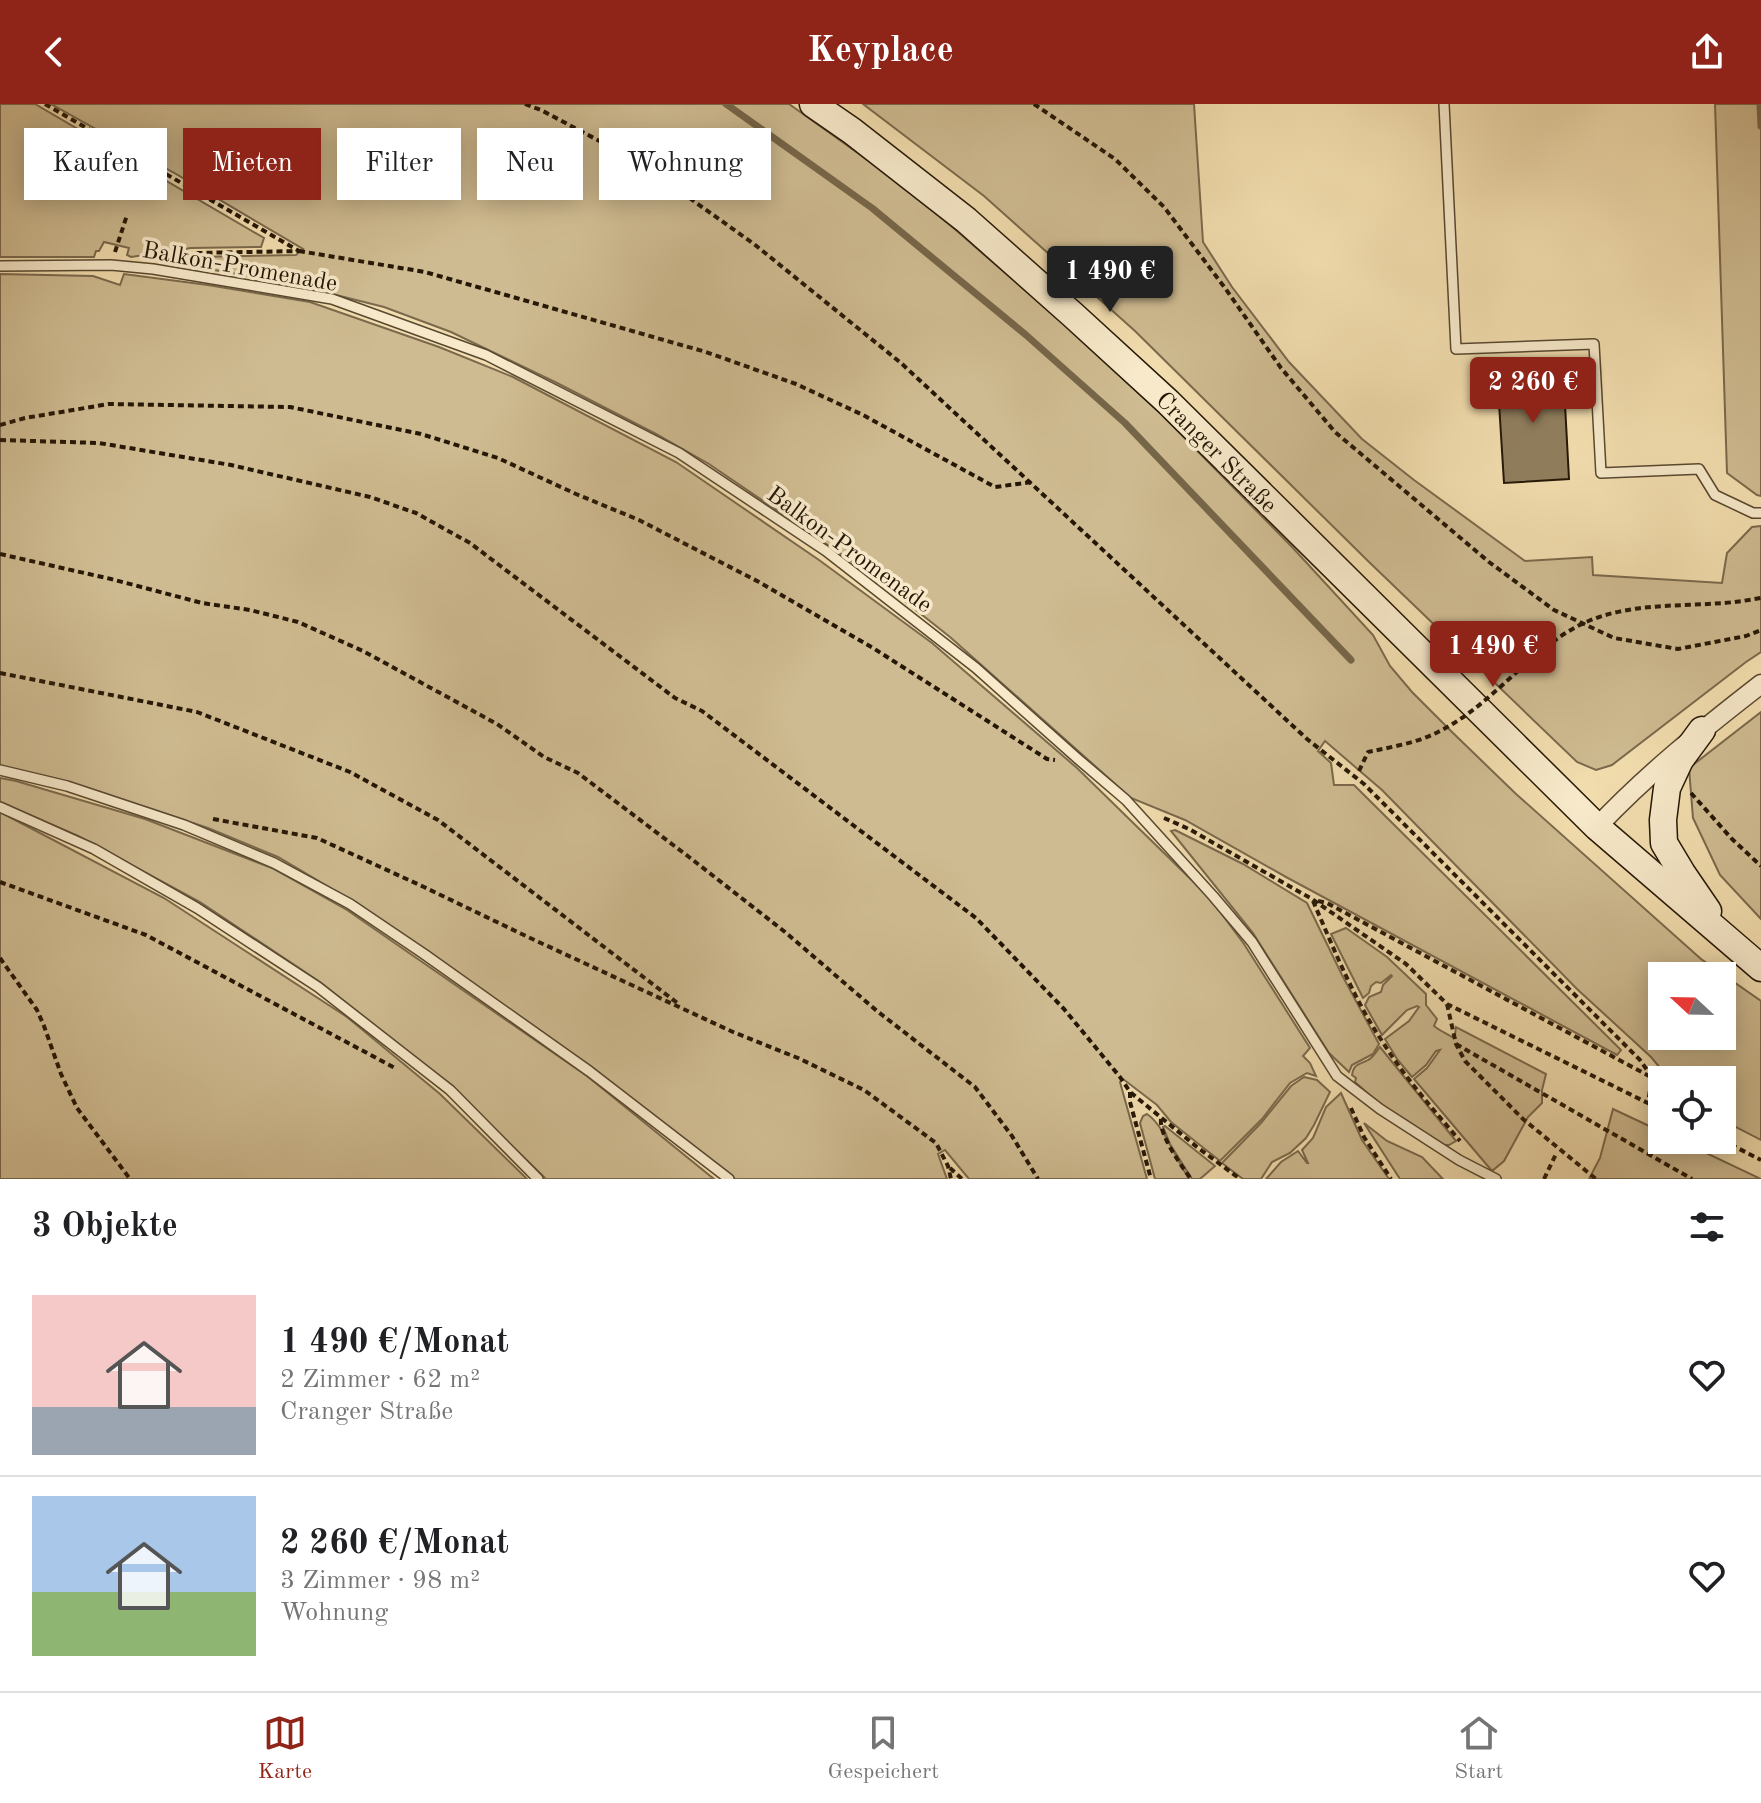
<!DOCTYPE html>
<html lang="de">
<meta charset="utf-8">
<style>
:root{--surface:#fff;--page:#f2f2f2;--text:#202124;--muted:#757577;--line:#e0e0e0;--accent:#8f2418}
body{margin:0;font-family:"Old Standard TT",serif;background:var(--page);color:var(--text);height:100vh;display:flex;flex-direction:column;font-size:30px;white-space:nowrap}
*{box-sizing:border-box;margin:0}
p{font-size:26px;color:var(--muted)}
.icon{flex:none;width:44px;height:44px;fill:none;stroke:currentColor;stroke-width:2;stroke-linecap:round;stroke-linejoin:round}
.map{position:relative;height:1075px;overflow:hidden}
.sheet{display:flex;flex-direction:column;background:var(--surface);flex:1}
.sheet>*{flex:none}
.top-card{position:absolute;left:24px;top:24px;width:800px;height:72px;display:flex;gap:16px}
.needle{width:52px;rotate:292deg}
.controls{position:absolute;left:1648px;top:858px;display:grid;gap:16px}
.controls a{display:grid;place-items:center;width:88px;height:88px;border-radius:0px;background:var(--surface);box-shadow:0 4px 20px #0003;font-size:40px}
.price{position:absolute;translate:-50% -68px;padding:0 18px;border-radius:8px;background:var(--accent);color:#fff;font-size:26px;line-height:52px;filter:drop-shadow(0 2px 4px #0008)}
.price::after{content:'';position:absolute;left:50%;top:48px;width:24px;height:18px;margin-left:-12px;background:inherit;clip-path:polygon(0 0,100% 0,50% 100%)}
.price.selected{background:#222;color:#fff}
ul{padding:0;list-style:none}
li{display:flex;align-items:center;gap:24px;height:200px;padding:0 32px}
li+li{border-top:2px solid var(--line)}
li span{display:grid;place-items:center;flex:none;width:224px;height:160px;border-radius:0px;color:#555}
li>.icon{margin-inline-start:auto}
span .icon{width:96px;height:96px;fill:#fffc;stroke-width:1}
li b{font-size:34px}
h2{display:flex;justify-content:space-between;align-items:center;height:96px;padding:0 32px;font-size:34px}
.tag{padding:0 28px;border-radius:0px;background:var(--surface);box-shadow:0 4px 20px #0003;font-size:28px;line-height:72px}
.tag.selected{background:var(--accent);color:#fff}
header{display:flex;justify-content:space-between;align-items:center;height:104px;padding:0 32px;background:var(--accent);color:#fff;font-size:36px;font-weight:700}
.tabs{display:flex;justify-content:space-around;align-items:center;height:112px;border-top:2px solid var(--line);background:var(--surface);font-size:22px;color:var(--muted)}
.tabs a{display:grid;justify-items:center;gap:4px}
.tabs .selected{color:var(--accent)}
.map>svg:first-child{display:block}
.green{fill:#cfbb91;stroke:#7a694c;stroke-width:2;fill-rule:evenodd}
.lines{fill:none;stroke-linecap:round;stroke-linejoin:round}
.stream{stroke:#766649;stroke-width:7}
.building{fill:#907e5d;stroke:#251706;stroke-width:2}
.service-casing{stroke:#584830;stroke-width:12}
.minor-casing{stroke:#584830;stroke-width:21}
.secondary-casing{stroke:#251706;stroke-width:29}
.path{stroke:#251706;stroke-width:4;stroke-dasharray:6 4;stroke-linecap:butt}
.service{stroke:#f7e9ca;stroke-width:9}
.minor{stroke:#f7e9ca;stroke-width:18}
.secondary{stroke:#f7e9ca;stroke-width:26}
.path-bridge{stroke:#251706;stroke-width:4;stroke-dasharray:6 4;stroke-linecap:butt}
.labels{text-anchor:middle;stroke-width:7;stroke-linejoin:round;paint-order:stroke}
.street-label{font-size:24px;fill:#251706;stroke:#f7e9ca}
</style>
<header><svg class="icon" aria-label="back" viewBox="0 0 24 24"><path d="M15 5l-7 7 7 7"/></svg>Keyplace<svg class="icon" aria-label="share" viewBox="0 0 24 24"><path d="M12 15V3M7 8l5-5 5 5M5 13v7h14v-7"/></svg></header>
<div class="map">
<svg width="1761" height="1075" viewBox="0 0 1761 1075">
<rect width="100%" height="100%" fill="#f2ddae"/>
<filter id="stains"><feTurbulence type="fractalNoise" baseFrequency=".0025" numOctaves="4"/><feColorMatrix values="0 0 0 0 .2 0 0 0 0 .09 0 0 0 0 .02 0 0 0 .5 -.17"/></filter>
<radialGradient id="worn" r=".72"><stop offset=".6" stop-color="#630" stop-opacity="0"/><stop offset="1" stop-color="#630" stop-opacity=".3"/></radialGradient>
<g class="green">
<polygon points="0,0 35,0 264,134 261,143 191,144 131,153 127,151 129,144 104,138 99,147 96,147 94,153 0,153"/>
<path d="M51,0H789L890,72L950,121L1079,233L1156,305L1293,444L1373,531L1390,562L1412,588L1452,628L1515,689L1701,855L1761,897V1036L1722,1016V976H1670L1651,953L1577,885L1382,686L1325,637L1318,647L1331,659L1334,681H1354L1621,946L1617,951L1286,773L1185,716L1131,694L950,533L873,472L709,360L656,330L557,279L451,228L384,203L280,177L195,163V153L296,151L303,145L176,70ZM1662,872H1722V932H1662Z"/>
<polygon points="863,0 1194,0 1203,138 1232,183 1289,258 1362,335 1414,376 1525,457 1592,453 1593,471 1722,479 1727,449 1752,423 1761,422 1761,548 1746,558 1612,661 1596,666 1577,658 1368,457 1135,227 984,92"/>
<polygon points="1715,0 1761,0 1761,392 1757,391 1727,369"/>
<polygon points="0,170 93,172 120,181 124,170 208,181 310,198 439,243 513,273 676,358 819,456 932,539 1077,664 1209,793 1244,840 1310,944 1303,952 1310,959 1316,972 1307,969 1290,979 1262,1015 1220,1057 1171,1018 1157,1001 1123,975 1120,978 1147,1075 969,1075 945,1046 938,1050 947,1075 735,1075 592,963 429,848 354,798 278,753 208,724 82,682 0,662"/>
<polygon points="1761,608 1761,815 1720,771 1693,714 1689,664"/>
<polygon points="0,674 16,677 145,715 272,764 347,806 587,972 714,1075 546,1075 450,981 320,878 200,798 78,732 0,698"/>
<polygon points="0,708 164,794 347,913 440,990 527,1075 0,1075"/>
<polygon points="1175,726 1243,760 1307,799 1342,871 1379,940 1373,950 1352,961 1349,968 1329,949 1253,829 1171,727"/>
<path d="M1346,824L1387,853L1426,890V901L1437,915L1434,922C1440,927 1446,929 1452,933L1455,931L1456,923L1546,970L1542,986V999L1528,1013L1504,1057L1492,1067L1414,975L1427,964L1440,946L1436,947L1426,961L1412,973L1397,955L1385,935L1409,917L1419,903L1417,902L1407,906L1382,931L1365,901L1369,893L1381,888L1383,881L1392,872L1391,871L1381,879L1376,878L1371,882L1369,889L1363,894L1331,830Z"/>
<path d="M1380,943L1456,1037L1449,1041H1444L1383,1003L1355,978L1356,974L1352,971C1354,959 1359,961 1368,956C1374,953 1376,947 1380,943Z"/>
<polygon points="1304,973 1317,976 1330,988 1314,1021 1306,1034 1290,1049 1272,1058 1261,1075 1243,1075 1222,1059 1261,1019 1291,982"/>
<polygon points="1341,989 1362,1036 1389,1075 1266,1075 1281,1058 1298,1047 1307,1059 1308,1059 1302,1046 1313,1034 1326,1003"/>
<polygon points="1613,1005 1662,1028 1662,1036 1679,1036 1761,1075 1589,1075 1600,1054"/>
<path d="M1147,1010C1163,1020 1177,1057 1189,1075H1155L1140,1019L1143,1012Z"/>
<polygon points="1364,1019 1387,1037 1422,1053 1443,1075 1400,1075"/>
<polygon points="1165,1022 1215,1062 1200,1075 1192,1075 1170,1040 1163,1023"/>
</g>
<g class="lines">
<g class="stream">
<polyline points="726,0 872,104 1026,231 1125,319 1351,556"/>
<polyline points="1760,0 1761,22"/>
</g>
</g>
<polygon class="building" points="1563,263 1569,375 1504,379 1497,267"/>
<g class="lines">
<defs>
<g id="service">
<polyline points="1444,0 1456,245 1594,240 1601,369 1699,365 1715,391 1753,409 1761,409"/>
<polyline points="0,162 111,161 153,165 332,195 486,251 679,349 826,447 976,564 1078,655 1126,696 1213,792 1252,838 1337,972 1380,1005 1459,1056 1496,1075"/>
<polyline points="0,666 67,682 184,721 274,759 350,800 424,850 589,967 729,1075"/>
<polyline points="0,703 94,745 197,804 318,883 450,986 538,1075"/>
</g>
<path id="minor" d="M1597,723C1648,669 1703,625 1761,580"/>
<g id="secondary">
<polyline points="813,0 852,27 966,116 1073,211 1168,298 1597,723 1761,864"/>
<polyline points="1702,626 1680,656 1667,684 1663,716 1664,739 1682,769 1708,807"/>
</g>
</defs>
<use href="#service" class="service-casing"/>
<use href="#minor" class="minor-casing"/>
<use href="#secondary" class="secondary-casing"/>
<g class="path">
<polyline points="45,0 299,147 197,149 179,152"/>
<polyline points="525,0 541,6 639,58 754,140 901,259 1307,635 1364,680 1640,956 1652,973 1648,999"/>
<polyline points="1034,0 1115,55 1164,103 1225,184 1281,264 1335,328 1489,458 1554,506 1614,534 1678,545 1746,532 1761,526"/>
<polyline points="299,147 425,168 706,248 796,280 863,311 995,383 1032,378"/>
<polyline points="115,148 127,111"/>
<polyline points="0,321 25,314 109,300 290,303 421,330 498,354 576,390 639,416 759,478 873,544 1047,655 1055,656"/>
<polyline points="0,336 99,339 231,361 370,393 416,409 470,439 675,594 702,607 976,814 1064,905 1120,973 1130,988 1197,1043 1240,1075"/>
<polyline points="0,450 111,475 202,499 250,506 298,518 363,547 497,620 544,653 578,669 689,753 785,828 877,907 975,983 1012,1032 1038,1075"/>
<polyline points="0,569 197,608 350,668 438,716 680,901"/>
<polyline points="1691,689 1732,735 1761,762"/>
<polyline points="1164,714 1189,725 1312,795 1406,860 1447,900 1662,1006"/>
<polyline points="213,715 317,734 424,783 528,833 733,928 798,954 864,986 936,1039 948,1062 951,1075"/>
<polyline points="0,778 146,831 395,964"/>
<path d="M1313,797C1334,845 1354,896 1384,940C1406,975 1433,1005 1460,1037"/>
<polyline points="1318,797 1327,799 1649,972"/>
<polyline points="0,854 37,906 44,922 61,970 77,1004 130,1075"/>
<polyline points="1447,900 1456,940 1465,957 1523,1015 1596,1075"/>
<polyline points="1456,940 1692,1075"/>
<polyline points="1130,988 1130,998 1151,1075"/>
<polyline points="1351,1004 1364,1033 1391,1075"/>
<path d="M1161,1015C1159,1031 1181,1061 1191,1075"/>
<polyline points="1722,1036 1761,1056"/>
<polyline points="950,1064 962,1075"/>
<polyline points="1544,1075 1556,1050"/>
</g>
<use href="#service" class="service"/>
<use href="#minor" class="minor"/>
<use href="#secondary" class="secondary"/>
<path class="path-bridge" d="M1359,667L1368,648C1391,643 1417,639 1438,628C1489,603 1522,555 1569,527C1616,498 1672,503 1724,499C1737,498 1749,496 1761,494"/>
</g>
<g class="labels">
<g class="street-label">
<text transform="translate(240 162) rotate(10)" y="8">Balkon-Promenade</text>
<text transform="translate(1217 348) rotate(45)" y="8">Cranger Straße</text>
<text transform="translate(850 445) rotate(36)" y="8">Balkon-Promenade</text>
</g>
</g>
<rect width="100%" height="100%" filter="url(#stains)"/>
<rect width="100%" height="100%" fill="url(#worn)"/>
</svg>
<div class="controls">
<a><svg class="needle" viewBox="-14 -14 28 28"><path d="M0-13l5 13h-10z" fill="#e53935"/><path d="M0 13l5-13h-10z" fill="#757577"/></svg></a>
<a><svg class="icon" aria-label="locate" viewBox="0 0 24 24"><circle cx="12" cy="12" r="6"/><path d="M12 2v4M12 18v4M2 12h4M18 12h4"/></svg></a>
</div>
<b class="price selected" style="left:1110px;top:210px">1 490 €</b>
<b class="price" style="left:1533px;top:321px">2 260 €</b>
<b class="price" style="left:1493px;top:585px">1 490 €</b>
<div class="top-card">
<a class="tag">Kaufen</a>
<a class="tag selected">Mieten</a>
<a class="tag">Filter</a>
<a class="tag">Neu</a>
<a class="tag">Wohnung</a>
</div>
</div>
<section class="sheet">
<h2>3 Objekte<svg class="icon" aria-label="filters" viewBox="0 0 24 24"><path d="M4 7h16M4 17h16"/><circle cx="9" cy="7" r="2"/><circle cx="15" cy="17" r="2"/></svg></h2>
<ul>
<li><span style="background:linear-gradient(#f6c9c9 70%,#9aa5b1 0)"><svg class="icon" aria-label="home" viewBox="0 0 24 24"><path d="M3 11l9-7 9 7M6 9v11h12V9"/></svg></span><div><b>1 490 €/Monat</b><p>2 Zimmer · 62 m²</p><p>Cranger Straße</p></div><svg class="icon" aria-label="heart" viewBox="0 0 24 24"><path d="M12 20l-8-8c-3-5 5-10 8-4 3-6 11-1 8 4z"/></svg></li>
<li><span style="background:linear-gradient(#a9c7e8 60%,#8fb573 0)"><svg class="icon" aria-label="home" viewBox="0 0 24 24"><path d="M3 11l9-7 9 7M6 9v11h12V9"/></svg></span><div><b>2 260 €/Monat</b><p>3 Zimmer · 98 m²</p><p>Wohnung</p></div><svg class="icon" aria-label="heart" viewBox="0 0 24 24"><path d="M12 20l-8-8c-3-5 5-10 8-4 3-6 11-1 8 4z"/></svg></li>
</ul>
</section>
<nav class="tabs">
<a class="selected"><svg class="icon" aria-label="map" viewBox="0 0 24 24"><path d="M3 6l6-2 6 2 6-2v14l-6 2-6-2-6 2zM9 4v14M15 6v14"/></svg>Karte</a>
<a><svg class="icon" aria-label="saved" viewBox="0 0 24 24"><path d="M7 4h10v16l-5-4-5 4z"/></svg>Gespeichert</a>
<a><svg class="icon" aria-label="home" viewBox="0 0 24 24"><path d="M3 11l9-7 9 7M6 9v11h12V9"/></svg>Start</a>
</nav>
